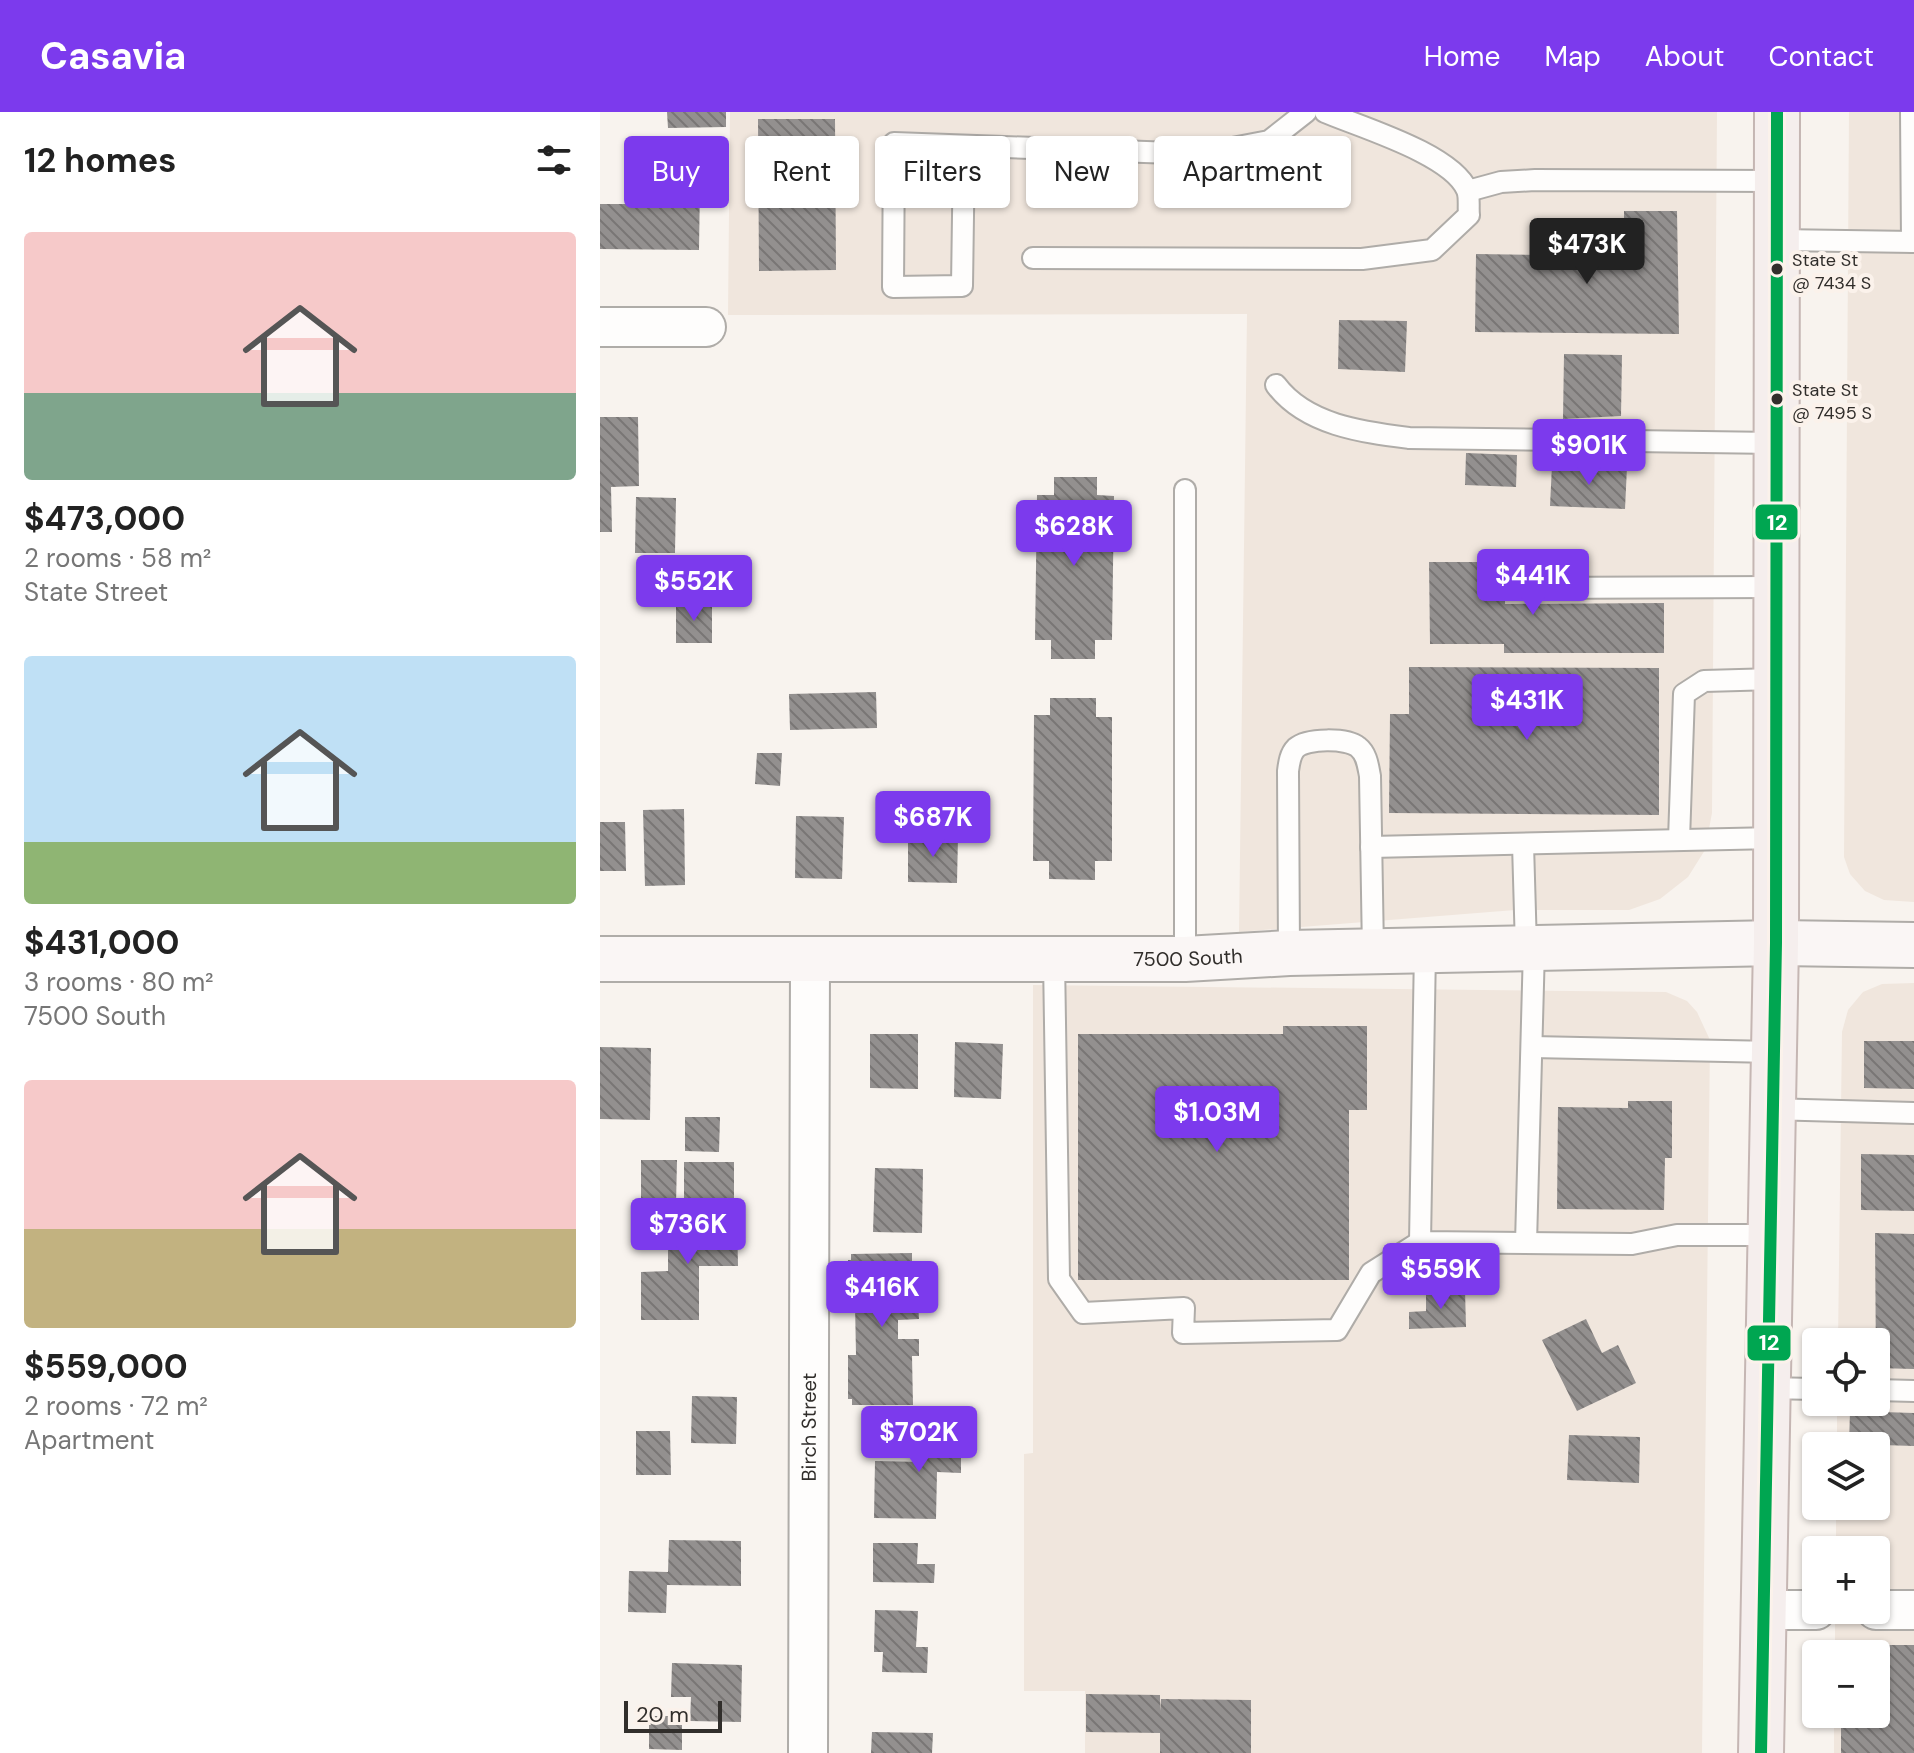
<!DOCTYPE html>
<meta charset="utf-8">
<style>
:root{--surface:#fff;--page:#f2f2f2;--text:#222;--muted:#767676;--accent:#7c3aed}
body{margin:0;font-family:"DM Sans",sans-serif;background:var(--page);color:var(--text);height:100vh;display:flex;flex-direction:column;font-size:30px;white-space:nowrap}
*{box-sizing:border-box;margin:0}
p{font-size:26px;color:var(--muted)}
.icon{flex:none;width:44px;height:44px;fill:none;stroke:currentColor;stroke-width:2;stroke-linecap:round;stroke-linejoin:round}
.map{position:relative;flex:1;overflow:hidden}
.side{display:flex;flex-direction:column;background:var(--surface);width:600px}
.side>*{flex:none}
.guide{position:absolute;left:24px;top:24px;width:760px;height:72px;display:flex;gap:16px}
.controls{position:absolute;left:1202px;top:1216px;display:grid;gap:16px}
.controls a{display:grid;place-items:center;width:88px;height:88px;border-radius:8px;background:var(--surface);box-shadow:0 2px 6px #0004;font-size:40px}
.scale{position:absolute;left:24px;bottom:20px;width:98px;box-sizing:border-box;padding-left:8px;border:4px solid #312e2b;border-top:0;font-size:22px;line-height:28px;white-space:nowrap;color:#312e2b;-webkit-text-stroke:6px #fbf2eb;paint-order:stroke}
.price{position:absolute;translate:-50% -68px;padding:0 18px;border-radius:8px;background:var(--accent);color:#fff;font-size:26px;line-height:52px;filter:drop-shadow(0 2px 4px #0008)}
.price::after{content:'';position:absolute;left:50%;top:48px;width:24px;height:18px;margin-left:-12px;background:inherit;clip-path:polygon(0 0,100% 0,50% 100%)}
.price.selected{background:#222;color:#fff}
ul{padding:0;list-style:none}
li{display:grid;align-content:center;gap:16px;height:424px;padding:0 24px}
li span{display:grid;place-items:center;height:248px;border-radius:8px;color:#555}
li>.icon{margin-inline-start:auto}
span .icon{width:144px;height:144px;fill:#fffc;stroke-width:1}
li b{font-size:34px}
h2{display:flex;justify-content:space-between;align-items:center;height:96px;padding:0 24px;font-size:34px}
.chip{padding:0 28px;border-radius:8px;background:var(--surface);box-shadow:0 2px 6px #0004;font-size:28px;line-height:72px}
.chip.selected{background:var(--accent);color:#fff}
header{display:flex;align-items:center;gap:48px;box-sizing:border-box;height:112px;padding:0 40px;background:var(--accent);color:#fff}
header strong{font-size:38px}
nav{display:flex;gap:44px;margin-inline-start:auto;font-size:28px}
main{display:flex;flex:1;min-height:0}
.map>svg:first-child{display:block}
.built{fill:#f0e6dd}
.building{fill:url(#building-back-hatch)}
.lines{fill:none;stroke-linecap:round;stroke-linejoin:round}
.lane-casing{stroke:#afaca8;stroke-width:24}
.street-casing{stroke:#afaca8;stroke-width:42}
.secondary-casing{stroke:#afaca8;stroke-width:48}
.primary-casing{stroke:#c5b6b3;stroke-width:48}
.lane{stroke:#fefdfc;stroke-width:20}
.street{stroke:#fefdfc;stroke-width:38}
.secondary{stroke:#faf6f5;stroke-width:44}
.primary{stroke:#f5eeed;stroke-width:44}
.bus-1-casing{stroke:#fbf2eb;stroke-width:18}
.bus-1{stroke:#00a651;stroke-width:12}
.bus-dot{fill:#312e2b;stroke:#fbf2eb;stroke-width:3}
.labels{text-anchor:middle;stroke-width:8;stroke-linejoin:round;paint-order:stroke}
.bus-label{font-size:18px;fill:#312e2b;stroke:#fbf2eb;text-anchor:start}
.street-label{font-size:20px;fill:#312e2b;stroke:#fbf2eb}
.line-badge{stroke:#fbf2eb;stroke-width:3}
.badge-label{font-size:22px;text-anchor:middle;font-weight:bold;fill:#fff}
</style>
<header>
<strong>Casavia</strong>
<nav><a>Home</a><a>Map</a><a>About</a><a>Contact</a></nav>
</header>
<main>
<section class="side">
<h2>12 homes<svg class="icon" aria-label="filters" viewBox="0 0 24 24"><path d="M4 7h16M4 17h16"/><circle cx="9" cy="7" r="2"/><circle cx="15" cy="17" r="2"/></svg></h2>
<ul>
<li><span style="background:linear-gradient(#f6c9c9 65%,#7fa58c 0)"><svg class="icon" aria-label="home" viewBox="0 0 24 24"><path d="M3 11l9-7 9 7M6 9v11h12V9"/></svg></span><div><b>$473,000</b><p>2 rooms · 58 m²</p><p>State Street</p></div></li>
<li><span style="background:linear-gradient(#bfe0f5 75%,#8fb573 0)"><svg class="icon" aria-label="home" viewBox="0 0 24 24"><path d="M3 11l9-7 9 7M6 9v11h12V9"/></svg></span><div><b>$431,000</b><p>3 rooms · 80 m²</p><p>7500 South</p></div></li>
<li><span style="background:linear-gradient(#f6c9c9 60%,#c2b280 0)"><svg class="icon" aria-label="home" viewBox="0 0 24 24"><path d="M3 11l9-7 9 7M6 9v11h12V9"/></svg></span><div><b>$559,000</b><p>2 rooms · 72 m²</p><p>Apartment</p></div></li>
</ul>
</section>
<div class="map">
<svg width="1314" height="1641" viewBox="0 0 1314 1641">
<defs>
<pattern id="building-back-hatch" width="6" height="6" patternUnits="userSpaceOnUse" patternTransform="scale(2)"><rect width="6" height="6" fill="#93908f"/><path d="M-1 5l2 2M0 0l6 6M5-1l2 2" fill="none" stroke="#797675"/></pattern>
</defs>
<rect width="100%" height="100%" fill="#f8f3ee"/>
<g class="built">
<polygon points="130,0 1117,0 1112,701 1105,738 1088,765 1060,787 1029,798 915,798 639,820 647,202 128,203"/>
<polygon points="1249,0 1314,0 1314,790 1284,788 1265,779 1250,762 1244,745"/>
<polygon points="1314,871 1314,1641 1234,1641 1234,1602 1276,1602 1276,1542 1235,1542 1235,1498 1276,1498 1276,1438 1236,1438 1236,1394 1276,1394 1276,1334 1237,1334 1237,1290 1276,1290 1276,1230 1238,1230 1242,920 1248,898 1263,880 1282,872"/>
<polygon points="433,873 1066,880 1087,889 1097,900 1110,928 1102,1641 485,1641 485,1579 424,1579 424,1342 433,1341"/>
</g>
<g class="building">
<polygon points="67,0 126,0 126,15 68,16"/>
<polygon points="158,7 235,7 236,158 159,159"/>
<polygon points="28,72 100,72 99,138 0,137 0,92 28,92"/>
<polygon points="1024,99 1077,99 1079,222 875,220 876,142 1024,144"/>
<polygon points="739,208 807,209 805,260 738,257"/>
<polygon points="964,242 1022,243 1021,304 963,307"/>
<polygon points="0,305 38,305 39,374 11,375 12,420 0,420"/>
<polygon points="866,341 917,343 916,375 865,373"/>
<polygon points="952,353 1027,355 1025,397 950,394"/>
<polygon points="454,365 497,365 497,383 514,384 512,528 495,528 495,547 451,547 451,528 435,528 437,383 454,383"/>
<polygon points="36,385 76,386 75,441 35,441"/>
<polygon points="829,450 905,450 905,492 1064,491 1064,541 904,541 904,532 830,532"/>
<rect x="76" y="491" width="36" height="40"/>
<polygon points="809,555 1059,556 1059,703 789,701 790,602 809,602"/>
<polygon points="276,580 277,616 190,618 189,582"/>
<polygon points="450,586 496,586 496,605 512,605 512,749 495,749 495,768 449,767 449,749 433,749 434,603 450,603"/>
<polygon points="157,641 182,641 180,674 155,672"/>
<polygon points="84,697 85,773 45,774 43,698"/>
<polygon points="196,704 244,705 242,767 195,766"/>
<polygon points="0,710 25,710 26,759 0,759"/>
<polygon points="308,723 358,724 357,771 308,770"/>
<polygon points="683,914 767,914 767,998 749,998 749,1168 478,1168 478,922 683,922"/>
<polygon points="270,922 318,922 318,977 270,976"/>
<polygon points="1264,929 1314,929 1314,977 1264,976"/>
<polygon points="355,930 403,932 401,987 354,985"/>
<polygon points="0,935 51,936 50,1008 0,1007"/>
<polygon points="1028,989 1072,989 1072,1046 1065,1046 1064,1098 957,1097 958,995 1028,996"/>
<polygon points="85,1005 120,1005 119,1040 85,1039"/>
<polygon points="1261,1042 1314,1043 1314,1099 1261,1098"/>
<polygon points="41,1048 77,1048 76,1093 41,1092"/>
<rect x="84" y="1050" width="50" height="41"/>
<polygon points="275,1056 323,1057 322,1121 273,1120"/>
<polygon points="137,1105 138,1154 99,1154 99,1208 41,1208 41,1160 68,1159 68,1106"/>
<polygon points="1275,1121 1314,1122 1314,1257 1276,1256"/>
<polygon points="312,1141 312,1190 318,1190 319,1207 298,1208 298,1227 319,1227 319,1244 312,1244 313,1293 252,1293 252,1287 248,1287 248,1243 256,1243 255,1191 248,1191 248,1148 251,1148 251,1142"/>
<polygon points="865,1178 866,1215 809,1217 809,1200 826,1199 826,1179"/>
<polygon points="986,1207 1002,1241 1018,1233 1036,1271 977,1299 942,1228"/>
<polygon points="92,1284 137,1285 136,1332 91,1331"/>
<polygon points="1250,1299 1314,1301 1314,1334 1249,1332"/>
<polygon points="325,1305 361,1305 361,1361 337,1360 336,1407 274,1406 275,1349 324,1350"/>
<polygon points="36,1319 70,1319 71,1363 36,1363"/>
<polygon points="969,1323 1040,1325 1039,1371 967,1368"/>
<polygon points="69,1428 141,1429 141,1474 67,1473 66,1501 28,1500 29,1459 68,1460"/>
<polygon points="273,1431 318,1431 317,1452 335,1452 334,1471 273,1470"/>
<polygon points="275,1498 318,1499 316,1535 328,1535 327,1561 282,1560 283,1540 274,1540"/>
<polygon points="1242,1533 1314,1533 1314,1641 1241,1641 1241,1602 1276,1602 1276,1542 1242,1542"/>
<polygon points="72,1551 142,1553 141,1610 90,1609 91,1585 71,1585"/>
<polygon points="486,1582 560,1583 560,1599 561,1587 651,1588 651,1641 560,1641 560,1621 486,1620"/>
<polygon points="49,1604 82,1604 82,1638 49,1637"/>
<polygon points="272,1620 333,1621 332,1641 271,1641"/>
</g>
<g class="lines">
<defs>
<g id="lane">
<polyline points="1311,0 1312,130"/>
<polyline points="364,35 362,174 293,175 294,31 601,42 669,29 706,0"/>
<polyline points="868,79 901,70 935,68 1176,69"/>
<polyline points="1175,128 1314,130"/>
<path d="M433,146L762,147L832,138L869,103C868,96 870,85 867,78C852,42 760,15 725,0"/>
<path d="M676,273C706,313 762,320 809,326L1175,331"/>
<polyline points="916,476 1175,475"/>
<polyline points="1079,728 1084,582 1104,569 1175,567"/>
<polyline points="923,732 926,836"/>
<polyline points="771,735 1175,726"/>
<polyline points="825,838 820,1130 1032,1132 1077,1123 1171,1123"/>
<path d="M689,841L688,659C689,651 690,642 696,636C707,626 747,626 758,635C767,642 768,654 770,664L773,839"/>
<polyline points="454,847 459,1167 483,1201 584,1196 583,1221 737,1218 771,1161 820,1130"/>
<polyline points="585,847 585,378"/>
<polyline points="932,935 1174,940"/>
<polyline points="1173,997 1314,1001"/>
<polyline points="926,1131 934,836"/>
<polyline points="1168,1276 1216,1277"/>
<polyline points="1276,1278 1314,1279"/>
</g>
<g id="street">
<polyline points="0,215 106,215"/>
<polyline points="1165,1498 1216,1498"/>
<polyline points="1276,1498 1314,1498"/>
<path id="s1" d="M208,1641L210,847"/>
</g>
<g id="secondary">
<path id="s2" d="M0,847H585L689,841L1176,831L1314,833"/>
</g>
<polyline id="primary" points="1161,1641 1176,831 1177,0"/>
</defs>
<use href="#lane" class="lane-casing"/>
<use href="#street" class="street-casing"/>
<use href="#secondary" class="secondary-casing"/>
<use href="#primary" class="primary-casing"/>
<use href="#lane" class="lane"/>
<use href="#street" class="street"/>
<use href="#secondary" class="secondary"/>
<use href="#primary" class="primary"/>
<defs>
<polyline id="bus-1" points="1161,1641 1176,831 1177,0"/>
</defs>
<use href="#bus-1" class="bus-1-casing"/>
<use href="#bus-1" class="bus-1"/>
</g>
<g class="bus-dot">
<circle cx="1177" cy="157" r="7"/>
<circle cx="1177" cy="287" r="7"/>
</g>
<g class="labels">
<g class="bus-label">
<text x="1192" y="154">State St<tspan x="1192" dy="23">@ 7434 S</tspan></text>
<text x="1192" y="284">State St<tspan x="1192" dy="23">@ 7495 S</tspan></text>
</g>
<g class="street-label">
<text dy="7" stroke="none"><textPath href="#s2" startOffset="588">7500 South</textPath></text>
<text dy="7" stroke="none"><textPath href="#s1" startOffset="326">Birch Street</textPath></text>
</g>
</g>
<g class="line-badge">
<rect x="1154" y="391" width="45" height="38" rx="8" fill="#00a651"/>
<rect x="1146" y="1212" width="46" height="38" rx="8" fill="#00a651"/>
</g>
<g class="badge-label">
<text x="1177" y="418">12</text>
<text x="1169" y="1238">12</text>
</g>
</svg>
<div class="controls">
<a><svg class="icon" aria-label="locate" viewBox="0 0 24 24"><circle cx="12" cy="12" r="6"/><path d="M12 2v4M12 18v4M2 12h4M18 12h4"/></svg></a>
<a><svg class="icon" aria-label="layers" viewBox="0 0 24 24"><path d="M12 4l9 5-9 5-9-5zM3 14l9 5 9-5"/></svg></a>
<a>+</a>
<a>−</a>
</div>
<div class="scale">20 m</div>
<b class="price selected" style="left:987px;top:174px">$473K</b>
<b class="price" style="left:989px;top:375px">$901K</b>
<b class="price" style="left:474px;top:456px">$628K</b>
<b class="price" style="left:933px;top:505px">$441K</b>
<b class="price" style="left:94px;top:511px">$552K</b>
<b class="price" style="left:927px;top:630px">$431K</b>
<b class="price" style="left:333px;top:747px">$687K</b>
<b class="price" style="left:617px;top:1042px">$1.03M</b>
<b class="price" style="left:88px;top:1154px">$736K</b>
<b class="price" style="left:841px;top:1199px">$559K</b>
<b class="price" style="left:282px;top:1217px">$416K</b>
<b class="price" style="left:319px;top:1362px">$702K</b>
<div class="guide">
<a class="chip selected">Buy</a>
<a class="chip">Rent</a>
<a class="chip">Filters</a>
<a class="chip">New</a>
<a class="chip">Apartment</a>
</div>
</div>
</main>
